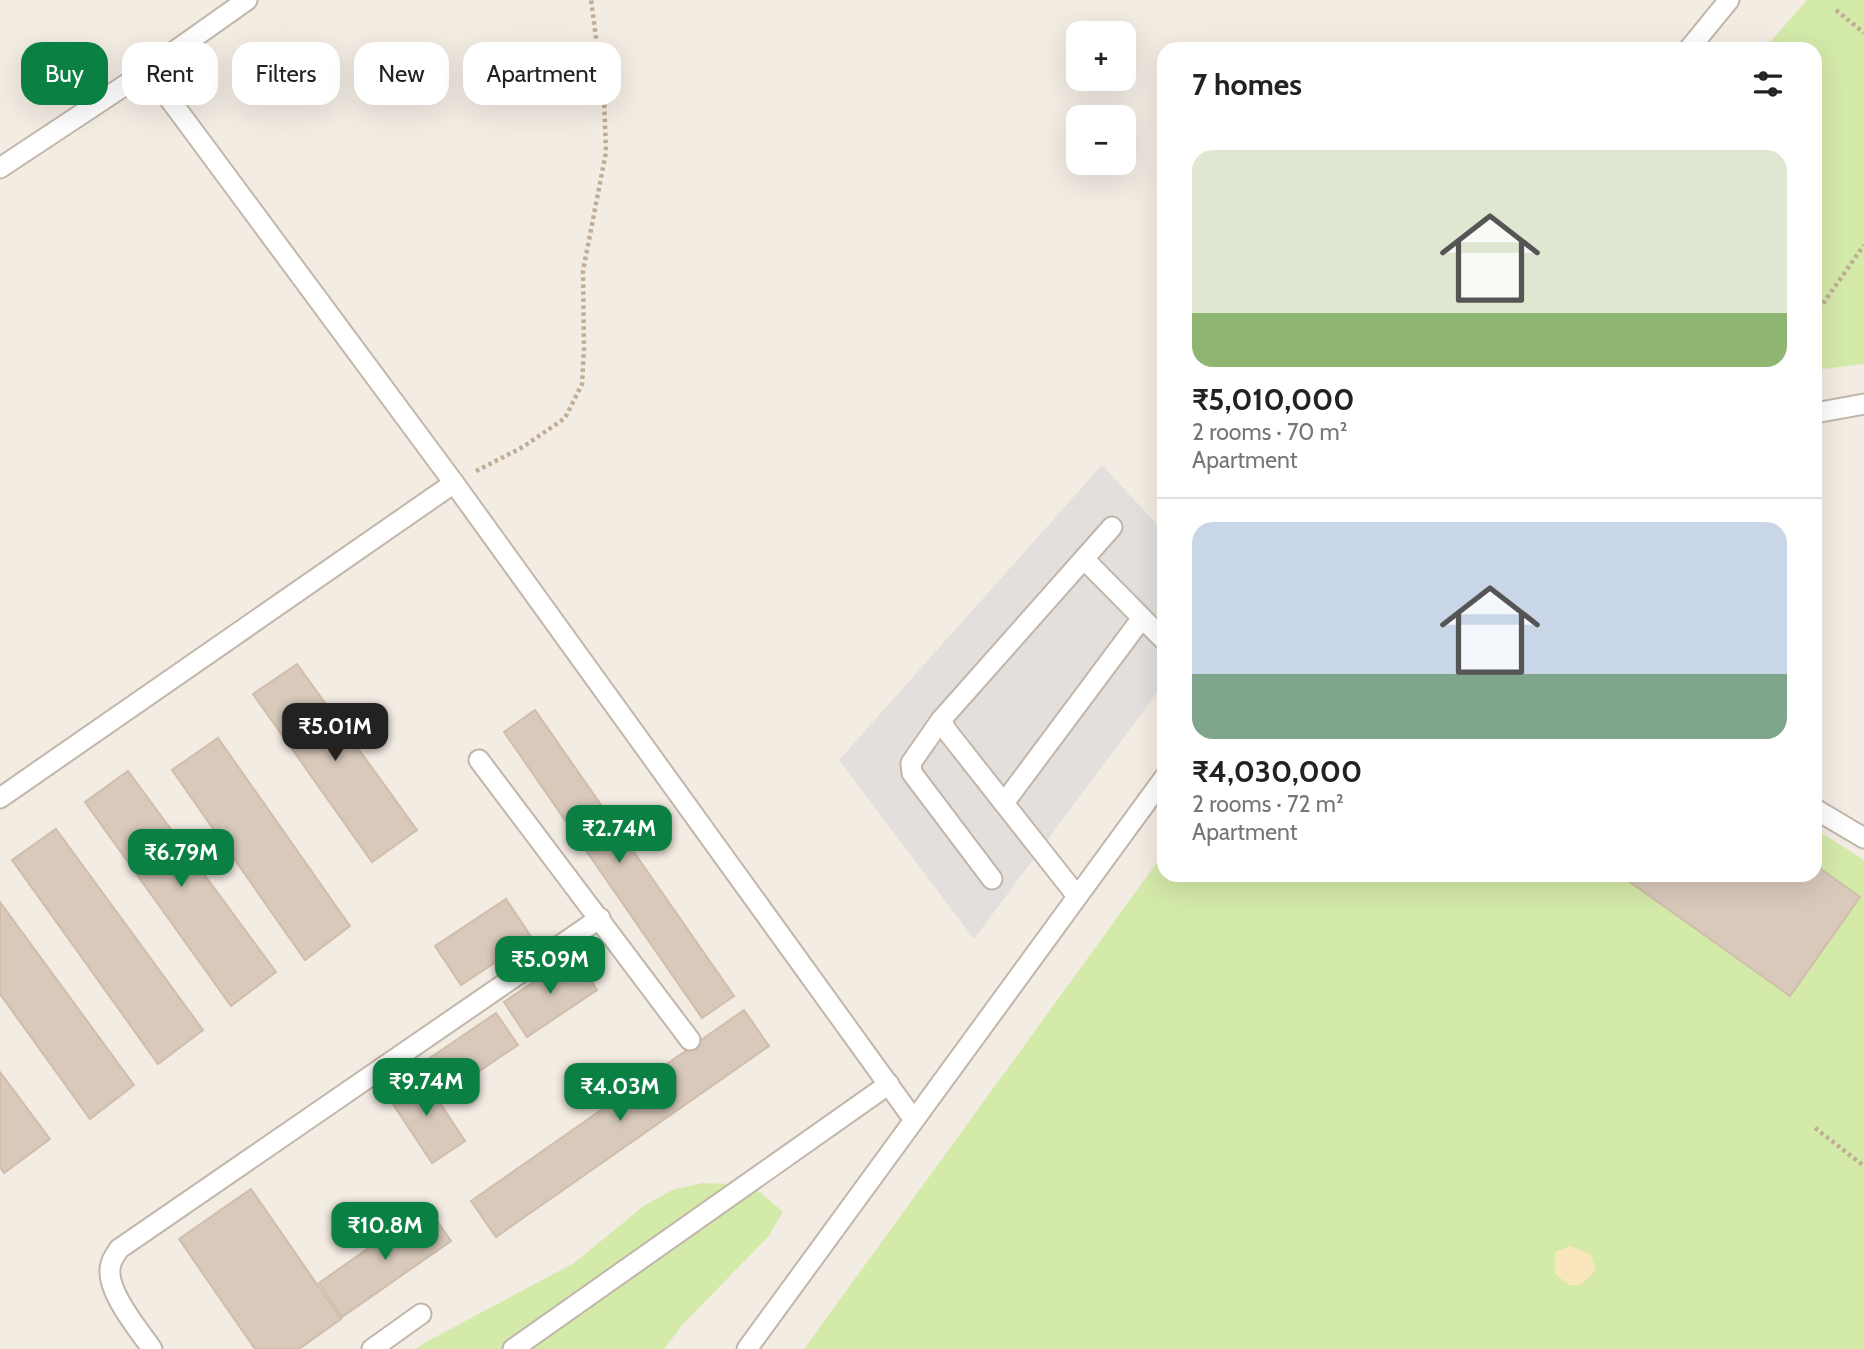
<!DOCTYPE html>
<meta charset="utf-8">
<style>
:root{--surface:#fff;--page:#f6f6f6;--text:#222;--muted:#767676;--line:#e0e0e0;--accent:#0b8043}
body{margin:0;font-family:Cabin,sans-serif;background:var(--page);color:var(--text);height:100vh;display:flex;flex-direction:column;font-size:26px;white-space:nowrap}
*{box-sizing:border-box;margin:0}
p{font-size:23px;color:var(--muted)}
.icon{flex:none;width:38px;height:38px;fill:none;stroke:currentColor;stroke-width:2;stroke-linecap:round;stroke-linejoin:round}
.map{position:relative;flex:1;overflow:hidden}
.side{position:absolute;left:1157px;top:42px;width:665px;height:840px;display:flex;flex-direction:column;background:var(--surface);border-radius:21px;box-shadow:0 7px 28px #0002}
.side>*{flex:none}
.hud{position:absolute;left:21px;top:42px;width:665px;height:63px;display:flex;gap:14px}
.tools{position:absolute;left:1066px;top:21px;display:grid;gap:14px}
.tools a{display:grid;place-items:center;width:70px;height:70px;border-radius:14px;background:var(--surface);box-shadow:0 7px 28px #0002;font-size:35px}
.price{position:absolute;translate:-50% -60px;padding:0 16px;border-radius:14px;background:var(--accent);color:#fff;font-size:23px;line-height:46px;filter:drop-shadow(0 2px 4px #0008)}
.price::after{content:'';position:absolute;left:50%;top:42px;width:21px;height:16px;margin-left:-10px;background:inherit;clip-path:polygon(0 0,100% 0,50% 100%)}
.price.current{background:#222;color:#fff}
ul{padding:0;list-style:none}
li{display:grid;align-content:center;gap:14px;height:371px;padding:0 35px}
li+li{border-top:2px solid var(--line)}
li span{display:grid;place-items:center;height:217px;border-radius:21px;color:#555}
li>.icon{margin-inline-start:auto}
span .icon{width:126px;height:126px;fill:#fffc;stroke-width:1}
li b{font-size:30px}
h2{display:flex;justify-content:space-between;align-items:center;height:84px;padding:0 35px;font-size:30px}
.chip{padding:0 24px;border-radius:21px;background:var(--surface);box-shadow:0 7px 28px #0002;font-size:24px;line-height:63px}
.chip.current{background:var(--accent);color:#fff}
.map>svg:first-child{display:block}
.green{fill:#d4eaa9}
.sand{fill:#fae6bc}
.parking{fill:#e3dfdc}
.building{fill:#d8c9bb;stroke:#d0bdab;stroke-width:2}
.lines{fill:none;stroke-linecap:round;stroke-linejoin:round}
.service-casing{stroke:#c1b6a9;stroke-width:23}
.path{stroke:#c1ad96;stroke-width:4.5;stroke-dasharray:3.5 3.5;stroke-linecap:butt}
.service{stroke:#fff;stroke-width:19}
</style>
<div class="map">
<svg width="1864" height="1349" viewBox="0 0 1864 1349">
<rect width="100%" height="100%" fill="#f3ece3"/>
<g class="green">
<polygon points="1807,0 1864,0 1864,364 1815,370 1815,49 1764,49"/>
<polygon points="1815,829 1864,860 1864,1349 804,1349 1164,853 1164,875 1815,875"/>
<polygon points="702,1183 731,1184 760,1192 783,1212 768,1237 683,1324 664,1349 415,1349 428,1341 574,1263 645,1205 672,1190"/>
</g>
<polygon class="sand" points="1570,1246 1590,1254 1596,1270 1581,1285 1569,1285 1555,1274 1555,1252"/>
<polygon class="parking" points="1102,465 1164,532 1164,683 974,939 839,760"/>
<g class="building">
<polygon points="297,664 417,830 372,862 253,694"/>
<polygon points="535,710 734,996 702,1018 504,732"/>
<polygon points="218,738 350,926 305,960 172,770"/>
<polygon points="128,771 276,972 231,1006 85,802"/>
<polygon points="56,829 203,1030 158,1064 12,860"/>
<polygon points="1815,865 1860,897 1790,996 1620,875 1815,875"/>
<polygon points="506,899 532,938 461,985 435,946"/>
<polygon points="0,902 134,1085 90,1119 0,994"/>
<polygon points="574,955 597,990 527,1037 504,1002"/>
<polygon points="744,1010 769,1046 496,1237 471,1201"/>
<polygon points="496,1013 518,1045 445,1094 424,1062"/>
<polygon points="0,1072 50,1139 4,1173 0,1167"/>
<polygon points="420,1073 465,1141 432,1163 387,1095"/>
<polygon points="251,1189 341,1319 299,1349 255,1349 179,1239"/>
<polygon points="427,1207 451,1241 342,1317 319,1283"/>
</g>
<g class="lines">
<defs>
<g id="service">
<polyline points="1689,49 1729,0"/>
<polyline points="148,70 454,483 914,1120"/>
<polyline points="0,168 148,70 247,0"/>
<polyline points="1815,413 1864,404"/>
<polyline points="1084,559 1164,640"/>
<polyline points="941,720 911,763 912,773 992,879"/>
<polyline points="479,760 690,1040"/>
<polyline points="0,798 454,483"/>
<polyline points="1004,803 1142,618"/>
<polyline points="1815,809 1864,838"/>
<polyline points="1077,896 947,731 941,720 1112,527"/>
<path d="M152,1349C139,1330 103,1288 111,1264C112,1259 116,1254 119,1249L600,918"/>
<polyline points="372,1349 421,1314"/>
<polyline points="513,1349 889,1084"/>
<polyline points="747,1349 1164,778"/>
</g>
</defs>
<use href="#service" class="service-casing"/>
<g class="path">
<polyline points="1836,10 1864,33"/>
<polyline points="1815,315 1864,245"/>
<polyline points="476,471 523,447 565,418 582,384 584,349 583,271 606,152 604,97 591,0"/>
<polyline points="1815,1128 1864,1166"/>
</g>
<use href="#service" class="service"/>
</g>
</svg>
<div class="tools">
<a>+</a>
<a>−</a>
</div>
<b class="price current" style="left:335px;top:763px">₹5.01M</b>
<b class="price" style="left:619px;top:865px">₹2.74M</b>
<b class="price" style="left:181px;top:889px">₹6.79M</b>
<b class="price" style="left:550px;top:996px">₹5.09M</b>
<b class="price" style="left:426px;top:1118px">₹9.74M</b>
<b class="price" style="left:620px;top:1123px">₹4.03M</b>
<b class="price" style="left:385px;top:1262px">₹10.8M</b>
<div class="hud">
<a class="chip current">Buy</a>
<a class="chip">Rent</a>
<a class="chip">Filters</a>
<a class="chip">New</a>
<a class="chip">Apartment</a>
</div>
<section class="side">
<h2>7 homes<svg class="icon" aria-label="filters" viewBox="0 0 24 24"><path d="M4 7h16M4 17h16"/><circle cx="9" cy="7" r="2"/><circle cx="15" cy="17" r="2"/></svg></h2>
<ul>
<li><span style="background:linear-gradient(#dfe7d0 75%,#8fb573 0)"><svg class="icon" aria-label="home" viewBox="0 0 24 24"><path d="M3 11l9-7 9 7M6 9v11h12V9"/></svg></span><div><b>₹5,010,000</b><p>2 rooms · 70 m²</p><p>Apartment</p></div></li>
<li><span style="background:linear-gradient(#c9d6e8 70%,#7fa58c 0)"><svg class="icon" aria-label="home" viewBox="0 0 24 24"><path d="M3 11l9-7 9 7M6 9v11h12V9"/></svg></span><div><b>₹4,030,000</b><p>2 rooms · 72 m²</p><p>Apartment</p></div></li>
</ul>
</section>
</div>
